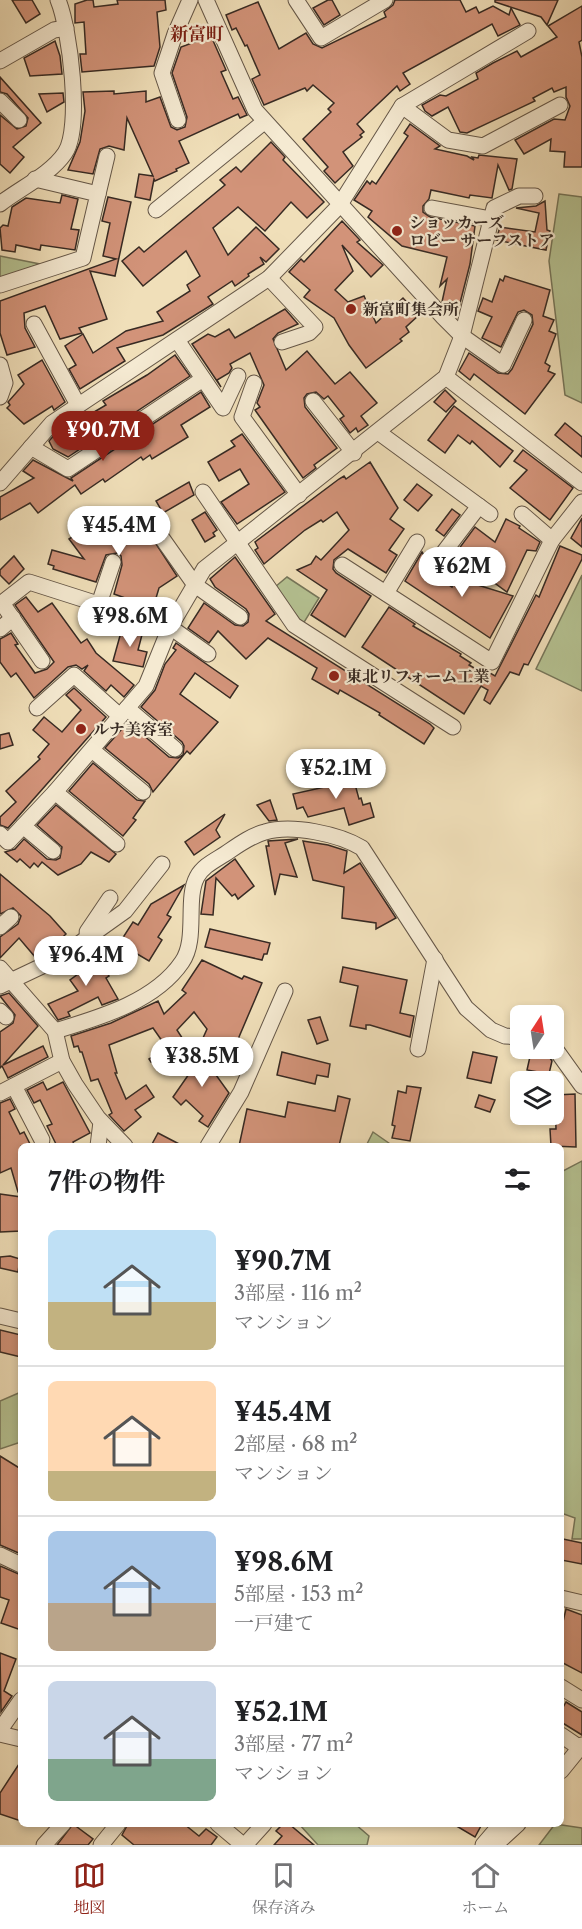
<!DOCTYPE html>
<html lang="ja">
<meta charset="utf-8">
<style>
:root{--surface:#fff;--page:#f2f2f2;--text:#202124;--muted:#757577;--line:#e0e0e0;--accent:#8f2418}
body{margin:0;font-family:"Libre Caslon Text","Noto Serif JP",serif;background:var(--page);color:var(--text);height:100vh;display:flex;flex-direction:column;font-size:22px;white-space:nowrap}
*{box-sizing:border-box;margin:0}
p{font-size:20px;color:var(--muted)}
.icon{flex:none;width:33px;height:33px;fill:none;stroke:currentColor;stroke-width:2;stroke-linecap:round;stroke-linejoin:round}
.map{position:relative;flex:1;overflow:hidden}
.drawer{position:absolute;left:18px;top:1143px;width:546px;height:684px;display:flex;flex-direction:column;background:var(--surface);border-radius:9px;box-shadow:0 3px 9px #0003}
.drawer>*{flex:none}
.needle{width:39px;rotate:12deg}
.buttons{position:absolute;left:510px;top:1005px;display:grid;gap:12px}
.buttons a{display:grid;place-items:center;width:54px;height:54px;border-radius:9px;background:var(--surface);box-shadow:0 3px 9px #0003;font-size:30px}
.price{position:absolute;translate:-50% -51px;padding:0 14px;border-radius:21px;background:#fff;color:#222;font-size:20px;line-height:39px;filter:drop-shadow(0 2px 3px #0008)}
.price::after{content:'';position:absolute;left:50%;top:36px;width:18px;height:14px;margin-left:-9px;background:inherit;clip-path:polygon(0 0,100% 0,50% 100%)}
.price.selected{background:var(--accent);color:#fff}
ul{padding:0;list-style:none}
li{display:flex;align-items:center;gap:18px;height:150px;padding:0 30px}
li+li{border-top:2px solid var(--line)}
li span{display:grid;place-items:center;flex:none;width:168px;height:120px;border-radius:9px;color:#555}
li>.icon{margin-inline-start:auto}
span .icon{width:72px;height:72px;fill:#fffc;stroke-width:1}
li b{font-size:26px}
h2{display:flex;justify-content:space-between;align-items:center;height:72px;padding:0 30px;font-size:26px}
.tabs{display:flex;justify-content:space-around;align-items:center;height:84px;border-top:2px solid var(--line);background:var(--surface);font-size:16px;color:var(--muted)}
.tabs a{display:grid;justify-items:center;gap:3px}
.tabs .selected{color:var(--accent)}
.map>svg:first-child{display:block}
.green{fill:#b5c292;stroke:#76765a;stroke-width:1.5}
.building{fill:#d29379;stroke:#372a23;stroke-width:1.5}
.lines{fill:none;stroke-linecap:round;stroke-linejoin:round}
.minor-casing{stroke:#655748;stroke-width:17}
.minor{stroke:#f5ead2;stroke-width:15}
.poi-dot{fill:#8f2418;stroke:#f5ead2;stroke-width:2}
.labels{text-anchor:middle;stroke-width:4.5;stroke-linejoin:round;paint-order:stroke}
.poi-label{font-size:16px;font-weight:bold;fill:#372a23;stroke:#f5ead2;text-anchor:start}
.neighbourhood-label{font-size:18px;font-weight:bold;fill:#7a1f14;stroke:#f5ead2}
</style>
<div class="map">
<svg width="582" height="1845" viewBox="0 0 582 1845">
<rect width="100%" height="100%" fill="#f0dfb9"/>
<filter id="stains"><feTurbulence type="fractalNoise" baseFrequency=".00333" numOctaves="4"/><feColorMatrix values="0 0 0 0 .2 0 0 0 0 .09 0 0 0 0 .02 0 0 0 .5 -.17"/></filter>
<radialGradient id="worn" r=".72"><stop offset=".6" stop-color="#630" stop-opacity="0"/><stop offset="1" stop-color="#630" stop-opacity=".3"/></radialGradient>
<g class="green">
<polygon points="559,194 582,197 582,403 565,395 549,261"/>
<polygon points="0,256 40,264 0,278"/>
<polygon points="582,575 582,691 536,669"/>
<polygon points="287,577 319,598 303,624 275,587"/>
<polygon points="373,1132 393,1146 366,1146"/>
<polygon points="582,1161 582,1539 572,1539 575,1518 561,1513 561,1172"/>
<polygon points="21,1392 21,1442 0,1449 0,1401"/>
<polygon points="299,1824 355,1824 369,1836 367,1845 318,1845"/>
<polygon points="555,1824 582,1828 582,1845 539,1845"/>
</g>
<g class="building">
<polygon points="12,0 32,0 40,14 26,23"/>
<polygon points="87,0 93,0 94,7 118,4 117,0 165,0 166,10 157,12 160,47 154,66 82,72 80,54 86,54 84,22 75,23 75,4"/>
<polygon points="328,0 332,0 340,15 324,25 313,8"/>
<polygon points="395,0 460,0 466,12 476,7 479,13 493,6 509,15 511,8 520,25 498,36 492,24 403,73 410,84 400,91 397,86 357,124 364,132 360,135 362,137 343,152 353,166 335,183 324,171 328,167 303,139 331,112 328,109 334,103 313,85 307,91 305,88 264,105 252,79 260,75 247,45 245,46 236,28 232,30 226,15 258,2 279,49 306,33 313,44 322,48 386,17 384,12 393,5"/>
<polygon points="495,0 558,0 547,25 541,17 495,2"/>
<polygon points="582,6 582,40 579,42 582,57 582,167 564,167 565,152 550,151 551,139 524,154 515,140 554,119 565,120 570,106 566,97 566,87 554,92 552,88 533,98 535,101 467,133 460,132 448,107 432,116 425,111 422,105 440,95 446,96 478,79 476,73 493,63 517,51 521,57 557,37 548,26"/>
<polygon points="211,36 226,70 221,72 233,99 238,97 247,115 240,118 238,114 179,141 189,163 176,169 177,171 155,181 154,179 150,200 135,197 139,174 153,176 127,118 124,150 109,146 100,149 93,174 68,170 80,142 85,111 83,92 114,91 114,94 146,91 146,102 160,97 171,127 177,130 185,127 187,117 172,73 181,47"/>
<polygon points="55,41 60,56 62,74 30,76 24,58"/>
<polygon points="0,77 41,123 13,147 24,157 10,173 0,164 0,115 17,129 26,126 28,118 7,94 0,92"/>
<polygon points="63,93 64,102 47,112 39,94"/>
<polygon points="410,124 440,146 435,149 467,156 474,160 472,157 478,158 479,155 517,159 512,189 509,190 498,165 492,198 470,195 469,198 431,190 429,199 423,206 423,212 430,217 475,226 470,264 459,307 442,302 447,279 440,286 447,257 402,246 368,217 372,211 354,200 367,181 370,184 372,181 376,184 408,136 404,133"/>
<polygon points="271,142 285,157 283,160 324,202 307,218 291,202 265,231 238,207 213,228 228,255 256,227 279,249 266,262 260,257 264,264 248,274 249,276 235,286 232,281 208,297 213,304 163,335 117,348 125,361 80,389 69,369 76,365 65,346 83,334 93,353 126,331 163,321 157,312 190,291 187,285 200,276 186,251 143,286 122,261 139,247 144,252 225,185 220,180 236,167 241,172"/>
<polygon points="62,195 78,199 71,229 79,230 75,250 41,245 40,250 16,245 15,252 2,250 0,228 3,225 8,226 12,207 26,198 60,203"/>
<polygon points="108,197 131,202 115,276 90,271 107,319 79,328 82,333 60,339 45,306 24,313 25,328 35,347 7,355 0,333 0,301 116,259 103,256 110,223 102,221"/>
<polygon points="545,201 547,230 550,231 546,250 496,240 500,227 535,232 539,213 516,208 536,206"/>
<polygon points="342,221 360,240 357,242 383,265 371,277 342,245 353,271 335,290 348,302 364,296 376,323 403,298 419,315 406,327 409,332 400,339 402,341 366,368 349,345 334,318 304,297 310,290 289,272 301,259 304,262"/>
<polygon points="505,276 550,290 543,316 554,320 549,331 556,334 545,363 550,366 548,371 555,374 525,414 474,374 470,380 459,371 469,353 498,373 508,374 512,369 533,324 532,315 524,310 518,312 501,347 482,338 492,317 478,311 483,298 492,302 500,279 503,281"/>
<polygon points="285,309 298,324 278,333 273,339 286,370 307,351 335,384 350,372 377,403 361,416 368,425 358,432 356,428 350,433 340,419 344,416 328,396 324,399 316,392 307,394 304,398 305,407 337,448 314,465 316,468 303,478 255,410 260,407 257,403 264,385 250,353 230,364 232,368 229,373 217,380 221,387 192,344 208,334 215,337 229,329 235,338"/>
<polygon points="175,355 190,376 68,457 53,449 49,441 57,432 82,415 84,418 106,405 103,401 147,375"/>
<polygon points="42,360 65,402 54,410 52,406 24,424 7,408 10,405 8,402 24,384 18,375"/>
<polygon points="445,390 456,401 446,412 434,402"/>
<polygon points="201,392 210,407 181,425 188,437 152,459 150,455 143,460 141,457 105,482 103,479 81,494 75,485 38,513 30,503 0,520 0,497 34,478 23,471 33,460 73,481 71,478"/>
<polygon points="454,406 513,451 500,467 472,441 470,444 458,435 445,453 428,440"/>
<polygon points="565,423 582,437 582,457 555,435"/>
<polygon points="242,434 285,492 237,524 221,502 249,484 240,469 219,481 208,462 235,446 231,441"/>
<polygon points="523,450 573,488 550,520 510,488 527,470 514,461"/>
<polygon points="370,462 398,508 390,519 404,529 389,550 397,555 386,573 348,549 334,560 333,569 336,573 371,596 345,637 311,615 327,590 297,570 311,564 316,556 321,560 349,530 337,512 323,522 321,520 305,530 264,564 255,550 258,548 255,542 339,479 344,476 346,479"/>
<polygon points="189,482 194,495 163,513 156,501"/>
<polygon points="417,484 432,495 418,511 404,500"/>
<polygon points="132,507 177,576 159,588 153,608 114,594 122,565 121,556 117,553 106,555 96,582 53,569 54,566 48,564 52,550 84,559 69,539 101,518 102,521 106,518 109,522"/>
<polygon points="452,509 460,515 444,536 436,530"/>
<polygon points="205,512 217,530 213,533 215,536 205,542 192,520"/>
<polygon points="582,518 582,547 571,538"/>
<polygon points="506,519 520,526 519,528 540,542 536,551 527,550 507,592 455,554 475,527 495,542"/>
<polygon points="560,546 582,555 582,559 528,665 524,664 519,675 510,672 490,704 484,700 488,690 481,686 464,714 362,647 389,607 415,624 413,626 461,654 460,656 471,663 469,665 488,676 490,673 495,676 536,595 539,597"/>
<polygon points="422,552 430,565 428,567 431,569 430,572 452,587 455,578 513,596 490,638 405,581"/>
<polygon points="14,556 24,569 9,584 0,575 0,570"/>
<polygon points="235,557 275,614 266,621 430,724 434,728 424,744 379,715 380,713 340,690 338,694 312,679 317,668 268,638 246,659 218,631 209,643 188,628 204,603 235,625 243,626 248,622 249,614 246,609 215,587 210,579"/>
<polygon points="26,597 38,612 52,603 81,643 87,639 96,653 134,685 124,697 111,685 106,691 84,671 88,665 82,669 76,665 68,667 34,698 16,673 11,677 0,662 0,639 11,633 18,644 15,645 35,673 47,669 54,662 15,605"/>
<polygon points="123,625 143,631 138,650 147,652 143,667 113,661"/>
<polygon points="176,643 238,686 230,698 195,673 180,694 218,722 190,754 187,751 153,792 149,784 105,748 128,722 169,757 178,758 183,755 184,746 182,742 141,707 155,690 165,664 176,650 173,648"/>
<polygon points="74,688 106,717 8,828 0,825 0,817 16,802 6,791 40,759 38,757 49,744 33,730 44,717 62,732 81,710 66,695"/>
<polygon points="9,733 13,745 0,749 0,735"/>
<polygon points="93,763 137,800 145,801 133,818 136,820 123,836 69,791"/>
<polygon points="350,766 359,799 361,798 363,805 370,803 374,817 349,825 344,808 308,817 303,807 297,809 293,794 343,783 340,768"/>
<polygon points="270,800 277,820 269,821 257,805"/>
<polygon points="56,805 116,854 109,862 91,852 81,864 58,875 42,862 38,867 34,863 30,868 20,859 17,862 5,852 15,849 24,839 47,859 56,860 60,858 62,847 37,825"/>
<polygon points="225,814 216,830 220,837 194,855 185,842"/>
<polygon points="298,839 285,843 297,877 280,874 275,895 266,846 269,846 268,841"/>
<polygon points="303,841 328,845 347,851 344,873 360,863 396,918 376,929 376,923 342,918 344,887 313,880"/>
<polygon points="235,859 254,886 238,899 235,894 232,896 216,878 213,915 201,914 206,881"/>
<polygon points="0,874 50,916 66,934 44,955 36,958 19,938 0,958 0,937 18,924 21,916 13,908 0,914"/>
<polygon points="184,885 167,915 171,917 158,937 162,940 149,961 122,945 125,941 122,939 133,922 138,925 151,904"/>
<polygon points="210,929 270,943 267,954 264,954 262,960 205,947"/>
<polygon points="94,951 109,976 106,978 118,999 102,1005 98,997 68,1012 70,1016 58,1020 48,1004 78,991 70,980 78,974 72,963"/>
<polygon points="202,960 242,979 244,976 262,983 230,1058 227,1056 225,1061 196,1049 205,1043 203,1038 207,1029 194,1012 177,1030 190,1050 151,1062 149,1059 167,1048 153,1028 109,1045 117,1073 115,1073 126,1099 146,1085 154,1097 135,1110 141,1117 124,1131 109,1115 112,1113 98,1079 91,1081 82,1052 80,1052 78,1046 74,1047 71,1036 111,1023 158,1001 164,1014 186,993 182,990"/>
<polygon points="343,967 407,980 400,1013 414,1016 410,1037 370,1025 366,1025 366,1029 350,1026 358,986 340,982"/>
<polygon points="9,993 38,1026 3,1065 43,1046 48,1057 8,1078 2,1066 0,1068 0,1032 13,1023 15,1015 0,996"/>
<polygon points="320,1017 328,1040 317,1044 308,1020"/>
<polygon points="198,1050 229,1093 208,1127 199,1121 203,1116 186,1100 181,1105 173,1097 189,1074 180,1061 192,1052 195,1057"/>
<polygon points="282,1052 330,1064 328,1077 317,1075 315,1084 277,1075"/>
<polygon points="473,1052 497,1057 491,1083 467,1078"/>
<polygon points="531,1052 548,1055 552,1061 549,1074 527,1070"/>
<polygon points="43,1082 47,1090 63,1082 90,1133 73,1142 75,1146 57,1146 47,1126 52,1124 40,1100 34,1103 27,1090"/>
<polygon points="407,1086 421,1088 410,1141 392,1138 395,1126 392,1125 398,1091 406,1093"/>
<polygon points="575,1094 576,1147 551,1146 550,1129 556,1129 555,1095"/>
<polygon points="479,1095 495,1100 490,1112 475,1107"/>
<polygon points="338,1096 350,1099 339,1146 239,1146 247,1109 285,1117 288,1102 335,1111"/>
<polygon points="10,1099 15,1109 9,1112 20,1134 24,1132 31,1146 21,1146 21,1192 18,1192 11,1168 0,1173 0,1103"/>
<polygon points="158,1133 183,1146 151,1146"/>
<polygon points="0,1194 21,1197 21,1231 0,1232"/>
<polygon points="10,1256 20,1259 18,1272 0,1268 0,1257"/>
<polygon points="0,1330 21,1335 21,1357 0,1352"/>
<polygon points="0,1456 21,1469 21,1554 0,1545"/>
<polygon points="563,1539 582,1543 582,1564 561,1560"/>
<polygon points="0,1566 21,1575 21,1630 1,1623 9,1600 0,1597"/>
<polygon points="566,1609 582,1615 582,1673 561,1662 561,1630"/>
<polygon points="0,1653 16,1659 4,1691 12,1696 1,1712"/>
<polygon points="566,1702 582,1712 582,1735 561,1722 561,1711"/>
<polygon points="21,1761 21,1821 0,1814 0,1793"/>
<polygon points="73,1824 93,1839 88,1845 57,1845"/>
<polygon points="128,1824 184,1824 199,1836 206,1829 217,1837 211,1845 134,1845 122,1835"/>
<polygon points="283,1824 289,1824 314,1845 274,1845 282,1836 276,1831"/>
<polygon points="453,1824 482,1824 475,1837"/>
</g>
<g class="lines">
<defs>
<g id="minor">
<polyline points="206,0 255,110 443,317 462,336 503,365 524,320"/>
<polyline points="296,0 321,38 385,0"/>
<polyline points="0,61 54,30 66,28"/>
<polyline points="0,101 19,120"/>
<polyline points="402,106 448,140 483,146 560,105"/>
<polyline points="178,120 162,73 175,34 190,0"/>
<polyline points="98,194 107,156"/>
<path d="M0,204C20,188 50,175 65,153C82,128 70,29 58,0"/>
<polyline points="432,208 491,219"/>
<polyline points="156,210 264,122"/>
<polyline points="269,278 315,327 309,333 282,342"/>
<polyline points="0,285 83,258 98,194 35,179"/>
<polyline points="34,324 78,405"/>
<polyline points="177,340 223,408 238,376"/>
<polyline points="0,365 5,383 0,397"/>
<polyline points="446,377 582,483"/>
<polyline points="254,383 242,417 299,495"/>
<polyline points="313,401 354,453"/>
<polyline points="378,432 490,514"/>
<polyline points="31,447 68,469 203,379"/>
<polyline points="0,483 52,423 269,278 339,206 402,106 528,31"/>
<polyline points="203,492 294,625 453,727"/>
<polyline points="522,514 552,540"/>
<polyline points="152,524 195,585 240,617"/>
<polyline points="441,556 479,506"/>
<polyline points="342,565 492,662 552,540 582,502"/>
<polyline points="386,593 417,542"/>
<polyline points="99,604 113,562"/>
<polyline points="0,629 13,618"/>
<polyline points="42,661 2,603 29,582 170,627 208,654"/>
<polyline points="37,708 74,675 120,716"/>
<polyline points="127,708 175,749"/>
<polyline points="92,750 143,792"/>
<polyline points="55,792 117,844"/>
<polyline points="23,826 53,851"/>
<polyline points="0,834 8,842 55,792 146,686 170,627 204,569 446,377 462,336 494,208 519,196 535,196"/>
<polyline points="0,927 11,917"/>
<polyline points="87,932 110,898"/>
<polyline points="0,968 55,1031 62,1061 75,1084 98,1118 125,1146"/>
<polyline points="0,986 59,958 125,911 162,864"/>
<polyline points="0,1011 6,1017"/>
<path d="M55,1031C98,1018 155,1002 182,962C198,939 185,899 197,877C203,866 214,861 225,854C237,846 250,836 265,832C292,824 339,834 362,848L466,1008L491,1030L505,1036L520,1037"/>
<polyline points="554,1047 582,1086"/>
<polyline points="418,1049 435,959"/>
<polyline points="14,1086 42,1140"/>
<polyline points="0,1093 62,1061"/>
<polyline points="98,1146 101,1122"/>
<polyline points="208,1146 241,1092 285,991"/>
<polyline points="0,1316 21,1321"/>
<polyline points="0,1555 21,1565"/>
<polyline points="561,1598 582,1603"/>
<polyline points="561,1687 582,1700"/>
<polyline points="0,1730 21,1700"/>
<polyline points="0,1734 21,1739"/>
<polyline points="561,1735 580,1748"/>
<polyline points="561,1771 582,1745"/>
<polyline points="218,1824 243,1845"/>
<polyline points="44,1845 63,1824"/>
<polyline points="101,1845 118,1824"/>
<polyline points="245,1845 264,1824"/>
<polyline points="483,1845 501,1824"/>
<polyline points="495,1845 518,1824"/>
</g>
</defs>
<use href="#minor" class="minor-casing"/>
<use href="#minor" class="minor"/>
</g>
<g class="poi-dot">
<circle cx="397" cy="231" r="6"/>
<circle cx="351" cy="309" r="6"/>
<circle cx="334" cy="676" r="6"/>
<circle cx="81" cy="729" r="6"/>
</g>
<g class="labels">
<g class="poi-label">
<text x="409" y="228">ショッカーズ<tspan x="409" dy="18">ロビー サーフストア</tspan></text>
<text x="363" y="315">新富町集会所</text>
<text x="346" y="682">東北リフォーム工業</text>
<text x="93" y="735">ルナ美容室</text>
</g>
<g class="neighbourhood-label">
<text x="197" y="40">新富町</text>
</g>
</g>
<rect width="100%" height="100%" filter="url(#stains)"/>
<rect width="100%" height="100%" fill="url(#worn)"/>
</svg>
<div class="buttons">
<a><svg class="needle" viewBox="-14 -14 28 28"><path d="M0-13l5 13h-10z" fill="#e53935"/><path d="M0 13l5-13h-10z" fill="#757577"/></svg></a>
<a><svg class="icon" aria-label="layers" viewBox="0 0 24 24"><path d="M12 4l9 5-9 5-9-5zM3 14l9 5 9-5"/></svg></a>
</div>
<b class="price selected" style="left:103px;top:462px">¥90.7M</b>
<b class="price" style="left:119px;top:557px">¥45.4M</b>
<b class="price" style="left:462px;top:598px">¥62M</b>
<b class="price" style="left:130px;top:648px">¥98.6M</b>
<b class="price" style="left:336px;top:800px">¥52.1M</b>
<b class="price" style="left:86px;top:987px">¥96.4M</b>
<b class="price" style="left:202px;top:1088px">¥38.5M</b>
<section class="drawer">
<h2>7件の物件<svg class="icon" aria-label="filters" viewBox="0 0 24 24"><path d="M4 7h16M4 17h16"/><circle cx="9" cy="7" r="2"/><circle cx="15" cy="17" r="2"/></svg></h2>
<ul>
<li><span style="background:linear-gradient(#bfe0f5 60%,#c2b280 0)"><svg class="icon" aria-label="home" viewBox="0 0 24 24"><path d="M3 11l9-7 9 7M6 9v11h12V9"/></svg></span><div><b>¥90.7M</b><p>3部屋 · 116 m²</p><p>マンション</p></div></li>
<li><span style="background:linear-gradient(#ffd9b3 75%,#c2b280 0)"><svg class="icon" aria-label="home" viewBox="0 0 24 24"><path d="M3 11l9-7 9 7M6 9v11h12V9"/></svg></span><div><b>¥45.4M</b><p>2部屋 · 68 m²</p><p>マンション</p></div></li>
<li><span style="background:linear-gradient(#a9c7e8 60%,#b9a48a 0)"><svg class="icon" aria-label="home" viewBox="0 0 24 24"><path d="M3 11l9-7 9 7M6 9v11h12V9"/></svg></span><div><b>¥98.6M</b><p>5部屋 · 153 m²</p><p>一戸建て</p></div></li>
<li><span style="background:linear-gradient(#c9d6e8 65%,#7fa58c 0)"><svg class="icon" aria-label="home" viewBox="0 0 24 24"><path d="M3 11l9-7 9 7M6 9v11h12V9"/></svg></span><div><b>¥52.1M</b><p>3部屋 · 77 m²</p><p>マンション</p></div></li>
</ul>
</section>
</div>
<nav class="tabs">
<a class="selected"><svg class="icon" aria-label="map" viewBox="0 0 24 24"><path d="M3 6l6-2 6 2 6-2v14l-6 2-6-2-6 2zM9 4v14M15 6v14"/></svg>地図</a>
<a><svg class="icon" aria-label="saved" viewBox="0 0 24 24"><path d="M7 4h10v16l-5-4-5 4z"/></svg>保存済み</a>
<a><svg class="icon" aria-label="home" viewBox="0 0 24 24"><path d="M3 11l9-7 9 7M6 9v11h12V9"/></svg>ホーム</a>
</nav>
